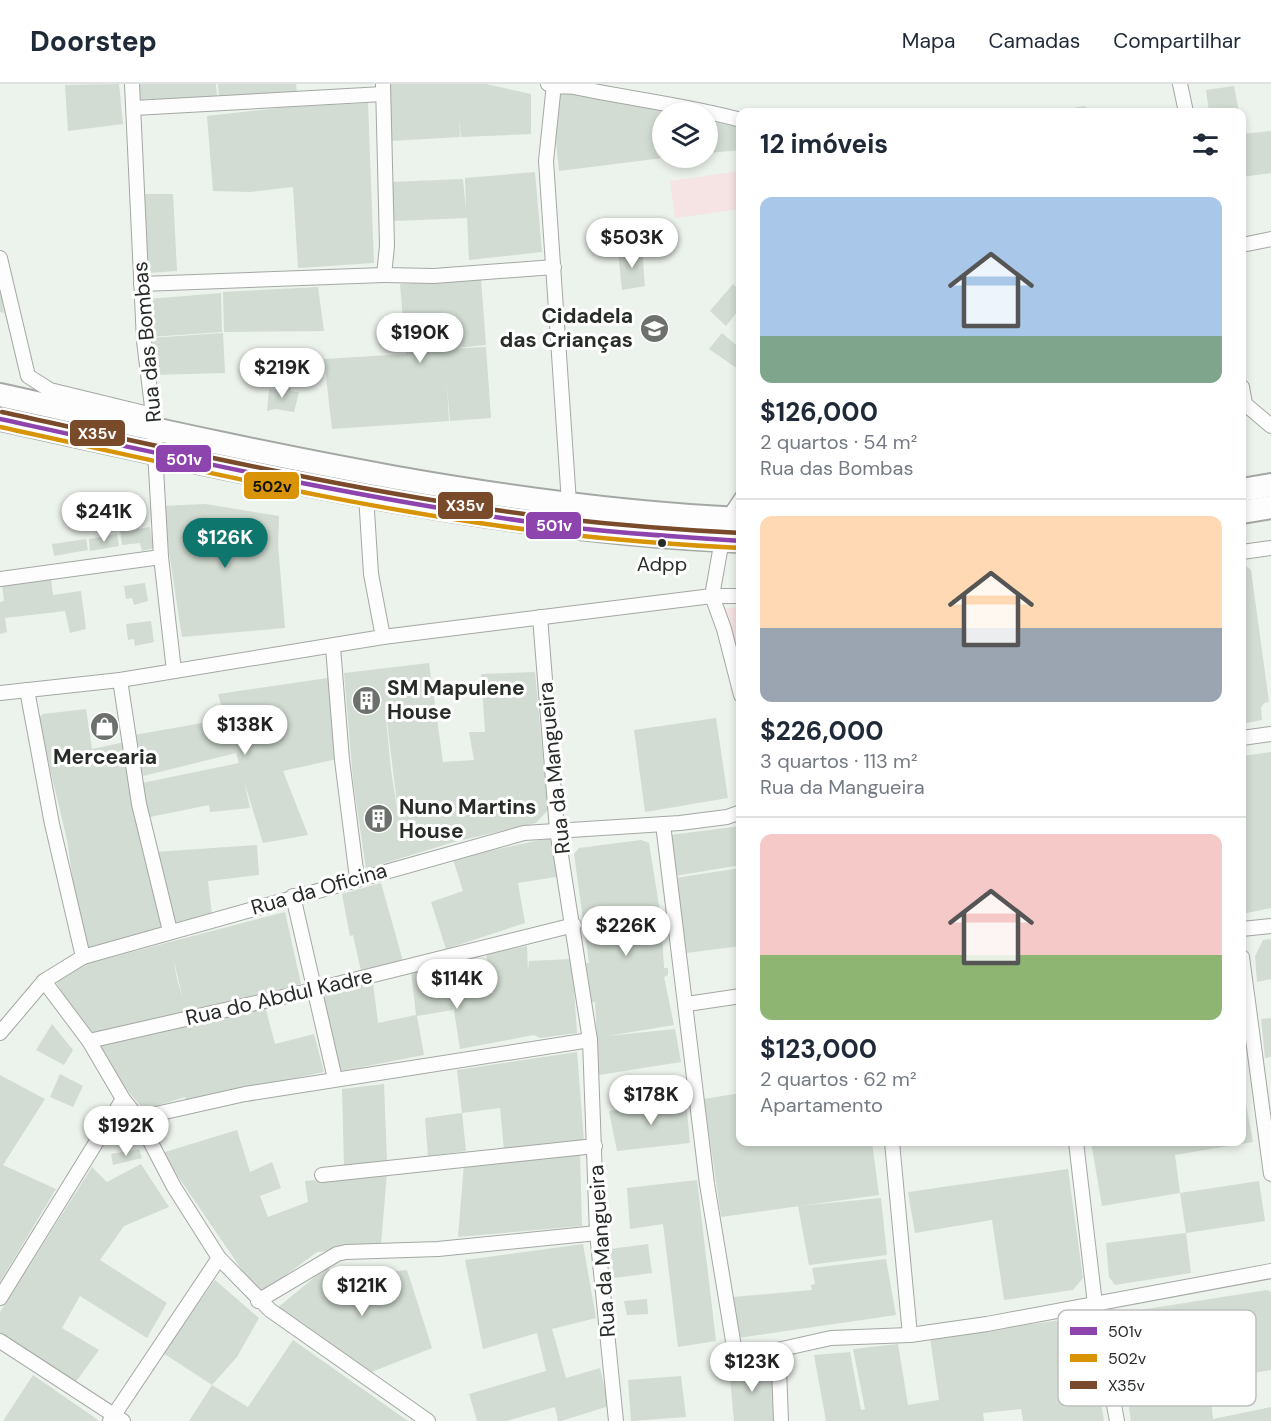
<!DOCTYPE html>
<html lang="pt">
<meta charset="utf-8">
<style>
:root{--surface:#fff;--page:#f2f2f3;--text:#1f2937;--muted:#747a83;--line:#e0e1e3;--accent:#0f766e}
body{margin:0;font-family:"DM Sans",sans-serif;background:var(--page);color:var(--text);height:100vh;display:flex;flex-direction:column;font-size:22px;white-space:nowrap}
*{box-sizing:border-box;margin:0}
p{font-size:20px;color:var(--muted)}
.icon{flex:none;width:33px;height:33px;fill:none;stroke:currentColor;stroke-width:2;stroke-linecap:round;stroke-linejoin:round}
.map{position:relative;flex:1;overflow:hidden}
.drawer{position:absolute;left:736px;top:24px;width:510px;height:1038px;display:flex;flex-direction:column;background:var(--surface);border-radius:12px;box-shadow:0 3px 9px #0003}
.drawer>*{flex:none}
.controls{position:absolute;left:652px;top:18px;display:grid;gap:12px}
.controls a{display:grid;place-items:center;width:66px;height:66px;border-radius:50%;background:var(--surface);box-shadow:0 3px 9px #0003;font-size:30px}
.price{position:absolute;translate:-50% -51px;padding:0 14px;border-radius:21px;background:#fff;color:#222;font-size:20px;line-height:39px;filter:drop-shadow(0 2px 3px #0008)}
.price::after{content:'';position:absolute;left:50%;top:36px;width:18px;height:14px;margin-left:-9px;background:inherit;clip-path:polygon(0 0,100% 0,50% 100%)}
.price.current{background:var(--accent);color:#fff}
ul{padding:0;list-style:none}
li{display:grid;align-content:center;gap:12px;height:318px;padding:0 24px}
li+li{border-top:2px solid var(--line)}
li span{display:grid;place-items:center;height:186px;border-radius:12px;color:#555}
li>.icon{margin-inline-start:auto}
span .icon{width:108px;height:108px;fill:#fffc;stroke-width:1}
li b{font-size:26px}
h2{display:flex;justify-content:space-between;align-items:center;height:72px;padding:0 24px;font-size:26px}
header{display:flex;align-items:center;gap:36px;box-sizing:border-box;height:84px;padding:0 30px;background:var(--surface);border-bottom:2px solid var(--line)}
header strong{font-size:28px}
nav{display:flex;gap:33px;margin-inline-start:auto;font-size:21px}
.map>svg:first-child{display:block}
.green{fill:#f6e3e3}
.building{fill:#d2dcd2;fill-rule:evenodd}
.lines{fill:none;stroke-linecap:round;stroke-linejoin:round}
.lane-casing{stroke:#a4a8a4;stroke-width:10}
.street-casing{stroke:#a4a8a4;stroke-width:16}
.primary-casing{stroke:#a4a8a4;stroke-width:26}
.lane{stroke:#fcfdfc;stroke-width:7}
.street{stroke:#fcfdfc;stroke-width:14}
.primary{stroke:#fcfdfc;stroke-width:22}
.bus-1-casing{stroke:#fff;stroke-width:9}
.bus-2-casing{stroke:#fff;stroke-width:9}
.bus-3-casing{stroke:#fff;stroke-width:9}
.bus-1{stroke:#8e44ad;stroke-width:4.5}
.bus-2{stroke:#d89406;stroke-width:4.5}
.bus-3{stroke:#7a4b2a;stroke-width:4.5}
.bus-dot{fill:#282c28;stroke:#fff;stroke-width:2}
.labels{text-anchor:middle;stroke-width:6;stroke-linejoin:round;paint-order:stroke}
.bus-label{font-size:20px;fill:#282c28;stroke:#fff}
.poi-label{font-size:21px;font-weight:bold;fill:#282c28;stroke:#fff;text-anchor:start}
.street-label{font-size:21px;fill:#282c28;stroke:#fff}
.key{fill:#fff;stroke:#bec0be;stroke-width:1.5}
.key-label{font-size:16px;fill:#282c28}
.line-badge{stroke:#fff;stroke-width:2}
.badge-label{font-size:16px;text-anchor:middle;font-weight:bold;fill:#fff}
.pale-badge-label{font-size:16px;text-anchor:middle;font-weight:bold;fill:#111}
</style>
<header>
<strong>Doorstep</strong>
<nav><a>Mapa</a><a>Camadas</a><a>Compartilhar</a></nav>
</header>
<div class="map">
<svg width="1271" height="1337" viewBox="0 0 1271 1337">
<rect width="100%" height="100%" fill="#ecf2ec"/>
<g class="green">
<polygon points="741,87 741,125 675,134 670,97"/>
<polygon points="741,523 741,638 739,638 725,525"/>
</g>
<g class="building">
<polygon points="119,0 123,40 68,47 65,1"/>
<polygon points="138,0 216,0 217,13 138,16"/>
<polygon points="218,0 296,0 297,9 219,14"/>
<polygon points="388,0 486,0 531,10 531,50 461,53 459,34 460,53 390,57"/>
<polygon points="1234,2 1239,28 1209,28 1206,6"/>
<polygon points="558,6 663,27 663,74 559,87 551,12"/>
<polygon points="368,19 374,179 298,184 293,103 250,108 213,107 207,32 288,23"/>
<polygon points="1084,22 1094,28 1062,28 1061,26"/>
<polygon points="708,37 741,44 741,66 708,69"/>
<polygon points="1271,47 1271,89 1242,93 1242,50"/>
<polygon points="535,88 542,168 469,176 467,134 394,137 392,98 463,95 466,127 465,94"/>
<polygon points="143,110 173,110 177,187 149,189"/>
<polygon points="642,164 645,202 622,206 618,167"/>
<polygon points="481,195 486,261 445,265 486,263 491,334 450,337 447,301 449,337 332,345 324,275 406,270 400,200"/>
<polygon points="733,200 741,208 741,223 726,242 710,227"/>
<polygon points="318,203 324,247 224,248 223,208"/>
<polygon points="221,209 222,248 150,253 148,215"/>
<polygon points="0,211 1,211 4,229 0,228"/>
<polygon points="223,249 225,289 152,291 150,254"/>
<polygon points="722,249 741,265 741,287 709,265"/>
<polygon points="278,300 291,304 291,307 299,308 294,328 275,325 267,327 269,305 276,306"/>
<polygon points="205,420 279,432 278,461 285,544 182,553 162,422"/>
<polygon points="135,437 139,445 150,443 154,464 142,467 140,459 122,461 120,446 128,446 126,439"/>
<polygon points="117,450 119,462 90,467 89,455"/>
<polygon points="86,455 88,466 54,472 52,460"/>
<polygon points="1242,479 1251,486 1269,618 1264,619 1261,624 1262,636 1242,640"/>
<polygon points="51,494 53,511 81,507 86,545 70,549 65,527 5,534 7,548 0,550 0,518 4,517 2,501"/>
<polygon points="145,499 148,517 134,521 132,514 126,515 124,502"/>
<polygon points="151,537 154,558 135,562 134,555 128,556 126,540"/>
<path d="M429,579L443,678L474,676L469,648H485L481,590L535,588L548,726L536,739L454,758L366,785L353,696L344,589ZM384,613L400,744L391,686Z"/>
<polygon points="328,594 337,675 283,687 308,751 263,759 244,697 250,724 210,728 209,721 150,733 142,699 239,679 236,669 143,692 134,651 225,635 218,610"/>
<polygon points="86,625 92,665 125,658 163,844 88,865 74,803 67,756 38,634 43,630"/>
<polygon points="716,634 728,714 645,728 634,646"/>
<polygon points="1271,668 1271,824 1242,830 1242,672"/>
<polygon points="741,742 741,781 675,792 670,751"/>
<polygon points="554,753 562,792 518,799 525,839 446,865 431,818 463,807 453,775"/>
<polygon points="641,756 649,759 661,834 664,884 668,884 668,891 664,893 674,941 607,952 675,945 681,978 599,991 595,918 591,918 586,879 589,879 574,770 579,764"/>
<polygon points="257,761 259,791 208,797 212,831 172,839 155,768"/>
<polygon points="741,784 741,862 686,869 675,794"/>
<polygon points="381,799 403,877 361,887 353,851 350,852 342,810"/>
<path d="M285,828L301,900L88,951L70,924L55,896L86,880ZM173,873L183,915L177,895Z"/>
<polygon points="1271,855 1271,895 1257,898 1255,872 1263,856"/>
<polygon points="527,862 528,887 529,877 572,875 577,949 540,954 534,951 460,965 453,920 453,926 417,932 424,971 341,987 321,909 373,899 378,939 416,931 411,887 450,881 452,916 493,909 486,869"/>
<polygon points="265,922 275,960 314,950 324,988 186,1017 185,1013 144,1026 116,993 97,962"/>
<polygon points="1271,934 1271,973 1265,974 1261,935"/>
<polygon points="52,940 73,966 64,981 36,966"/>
<polygon points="577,968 584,1057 504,1066 500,1024 462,1029 457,986"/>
<polygon points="60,990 83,1002 73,1023 50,1013"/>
<polygon points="0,991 45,1015 3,1081 56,1105 0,1198"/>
<polygon points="1242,998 1253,1058 1175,1071 1180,1109 1102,1122 1091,1058 1242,1058"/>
<polygon points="384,1000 387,1077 344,1081 342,1005"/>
<polygon points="741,1009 741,1058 872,1058 879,1111 721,1133 704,1015"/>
<polygon points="686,1016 690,1059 617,1067 609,1027"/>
<polygon points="462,1029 466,1067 428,1072 425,1034"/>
<polygon points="237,1046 250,1088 272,1078 281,1104 260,1112 268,1133 308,1118 305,1097 387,1089 381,1161 317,1168 259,1211 162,1069"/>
<polygon points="139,1065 142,1074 113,1081 111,1070"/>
<polygon points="580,1069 582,1142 458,1153 464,1080"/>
<polygon points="141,1080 169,1123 124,1142 100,1176 167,1219 147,1254 80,1212 62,1244 99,1266 75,1299 0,1252 0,1228 92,1083 107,1098"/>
<polygon points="1068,1085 1083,1194 1073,1206 1004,1216 992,1136 915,1149 908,1108"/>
<polygon points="697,1096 716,1257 678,1263 663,1140 630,1145 627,1104"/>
<polygon points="1259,1097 1265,1137 1186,1149 1191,1189 1115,1201 1109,1193 1106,1159 1186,1149 1180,1109"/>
<polygon points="881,1114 887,1171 809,1181 798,1122"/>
<polygon points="583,1160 596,1234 552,1245 566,1294 600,1284 609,1322 561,1337 558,1337 555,1323 506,1337 477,1337 469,1310 546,1287 537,1249 483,1265 465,1176"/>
<polygon points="648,1160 652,1189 614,1194 610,1165"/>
<polygon points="886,1175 896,1231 738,1254 732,1213 812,1206 811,1201 815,1200 812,1184"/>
<polygon points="328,1182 334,1194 407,1186 432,1264 369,1289 275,1226"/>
<polygon points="215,1196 259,1234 237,1273 212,1301 248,1323 293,1256 408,1337 189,1337 212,1301 163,1269"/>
<polygon points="1267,1206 1271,1208 1271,1286 1209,1296 1213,1335 1271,1323 1271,1337 1131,1337 1115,1230"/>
<polygon points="647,1215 648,1230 627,1231 624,1217"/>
<polygon points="1076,1234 1090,1245 1104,1337 1023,1337 1021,1325 983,1329 984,1337 826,1337 814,1271 850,1268 861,1326 865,1325 853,1265 898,1260 908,1321 939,1316 930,1254"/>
<polygon points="763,1280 771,1286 775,1337 734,1337 729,1284"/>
<polygon points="33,1291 98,1336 97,1337 3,1337"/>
<polygon points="681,1292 686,1333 631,1337 628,1296"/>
</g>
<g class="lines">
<defs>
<polyline id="lane" points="727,430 741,409"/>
<g id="street">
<polyline points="132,0 144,257 153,331 161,473 174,587"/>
<polyline points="383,0 387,162 384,191 434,192 554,183"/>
<path d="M548,0C557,5 565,1 574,3C630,15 686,21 741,36"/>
<polyline points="554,0 546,77 569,419"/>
<polyline points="1180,0 1186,28"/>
<polyline points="134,24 383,10"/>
<polyline points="1242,161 1271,155"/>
<polyline points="0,174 28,292 50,306 153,331"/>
<polyline points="141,200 384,191"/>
<polyline points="1242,303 1245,320"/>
<polyline points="1245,320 1271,342"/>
<polyline points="366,411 371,490 383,553"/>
<polyline points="723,450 712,512 724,545 741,611"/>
<polyline points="1242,468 1271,464"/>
<polyline points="0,495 161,473"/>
<polyline points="540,533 557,746 590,956 597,1149 616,1337"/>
<polyline points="333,563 342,676 357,794"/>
<polyline points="120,596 139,720 170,847"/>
<polyline points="27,606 52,740 83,873"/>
<polyline points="0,609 120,596 383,553 712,512 741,512"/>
<polyline points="1242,654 1271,650"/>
<polyline points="663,740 707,1100 735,1269 750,1272 831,1254 910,1251 987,1240 1271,1187"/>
<polyline points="293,812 335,995"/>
<polyline points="1242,845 1271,842"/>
<polyline points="1242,873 1271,1090"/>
<polyline points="44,897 89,957 123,1015 138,1034 174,1103 219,1174 270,1226 428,1337"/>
<polyline points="687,920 741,912"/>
<polyline points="0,949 44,897 83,873 524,749 680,739 727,733 741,728"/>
<polyline points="89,957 313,906 574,841"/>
<polyline points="138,1034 245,1010 590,956"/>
<polyline points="892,1058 910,1251"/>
<polyline points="1076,1058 1095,1220 1117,1337"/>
<polyline points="322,1091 595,1062"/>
<polyline points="0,1214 123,1015"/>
<polyline points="258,1217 337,1170 346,1168 438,1165 597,1149"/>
<polyline points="0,1257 123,1337"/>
<polyline points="110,1337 219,1174"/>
<polyline points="781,1337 779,1284 783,1265"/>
</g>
<g id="primary">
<path d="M0,311C244,365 491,423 741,435"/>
<path d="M0,335C244,388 491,447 741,457"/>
<polyline points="1242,406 1271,401"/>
<polyline points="1242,428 1271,423"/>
</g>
</defs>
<use href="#lane" class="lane-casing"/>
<use href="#street" class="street-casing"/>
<use href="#primary" class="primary-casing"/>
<use href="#lane" class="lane"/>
<use href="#street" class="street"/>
<use href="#primary" class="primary"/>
<defs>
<path id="bus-1" d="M0,335C183,375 366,416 551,441C614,449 678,453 741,457"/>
<path id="bus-2" d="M0,343C184,383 368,427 554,449C616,456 678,461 741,464"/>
<path id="bus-3" d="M2,328C185,368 369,411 555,434C617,441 679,446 741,449"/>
</defs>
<use href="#bus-1" class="bus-1-casing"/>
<use href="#bus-2" class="bus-2-casing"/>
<use href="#bus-3" class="bus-3-casing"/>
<use href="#bus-1" class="bus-1"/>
<use href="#bus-2" class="bus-2"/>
<use href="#bus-3" class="bus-3"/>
</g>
<defs>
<symbol id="school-disc" viewBox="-11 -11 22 22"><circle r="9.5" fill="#6d716d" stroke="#fff"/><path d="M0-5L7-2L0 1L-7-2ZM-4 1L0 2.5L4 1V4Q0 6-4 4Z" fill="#fff"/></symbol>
<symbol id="building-disc" viewBox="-11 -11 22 22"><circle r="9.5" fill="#6d716d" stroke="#fff"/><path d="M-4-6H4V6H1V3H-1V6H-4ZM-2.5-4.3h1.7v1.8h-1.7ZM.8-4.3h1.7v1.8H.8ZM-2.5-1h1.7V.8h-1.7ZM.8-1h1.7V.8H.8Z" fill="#fff"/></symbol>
<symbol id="shop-disc" viewBox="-11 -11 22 22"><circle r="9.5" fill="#6d716d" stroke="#fff"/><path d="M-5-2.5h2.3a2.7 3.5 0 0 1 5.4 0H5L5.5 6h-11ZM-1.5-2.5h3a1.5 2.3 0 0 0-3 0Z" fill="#fff"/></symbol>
</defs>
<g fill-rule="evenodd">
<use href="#school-disc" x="638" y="228" width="33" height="33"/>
<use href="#building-disc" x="350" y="600" width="33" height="33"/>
<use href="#shop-disc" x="88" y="626" width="33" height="33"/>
<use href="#building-disc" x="362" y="718" width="33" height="33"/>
</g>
<circle class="bus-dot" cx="662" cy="459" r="5"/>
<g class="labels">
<g class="bus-label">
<text x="662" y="487">Adpp</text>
</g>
<g class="poi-label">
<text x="633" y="239" text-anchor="end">Cidadela<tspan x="633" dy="24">das Crianças</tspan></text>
<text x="387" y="611">SM Mapulene<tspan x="387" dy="24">House</tspan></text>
<text x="105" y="680" text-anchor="middle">Mercearia</text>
<text x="399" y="730">Nuno Martins<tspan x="399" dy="24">House</tspan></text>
</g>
<g class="street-label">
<text transform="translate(147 258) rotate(-95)" y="7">Rua das Bombas</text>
<text transform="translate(554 684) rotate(-96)" y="7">Rua da Mangueira</text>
<text transform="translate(319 805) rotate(-16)" y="7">Rua da Oficina</text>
<text transform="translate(279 913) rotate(-13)" y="7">Rua do Abdul Kadre</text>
<text transform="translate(602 1167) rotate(-94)" y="7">Rua da Mangueira</text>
</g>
</g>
<rect x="1058" y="1226" width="198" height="96" rx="9" class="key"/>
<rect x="1070" y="1243" width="27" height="8" fill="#8e44ad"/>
<rect x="1070" y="1270" width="27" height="8" fill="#d89406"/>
<rect x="1070" y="1297" width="27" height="8" fill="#7a4b2a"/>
<g class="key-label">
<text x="1108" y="1253">501v</text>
<text x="1108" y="1280">502v</text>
<text x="1108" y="1307">X35v</text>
</g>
<g class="line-badge">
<rect x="69" y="335" width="57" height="28" rx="6" fill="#7a4b2a"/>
<rect x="155" y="360" width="57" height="29" rx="6" fill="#8e44ad"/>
<rect x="243" y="387" width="57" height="29" rx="6" fill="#d89406"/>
<rect x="437" y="407" width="57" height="29" rx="6" fill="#7a4b2a"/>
<rect x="525" y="427" width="57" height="29" rx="6" fill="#8e44ad"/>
</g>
<g class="badge-label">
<text x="97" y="355">X35v</text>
<text x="184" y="381">501v</text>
<text x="465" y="427">X35v</text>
<text x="554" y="447">501v</text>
</g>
<g class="pale-badge-label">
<text x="272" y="408">502v</text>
</g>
</svg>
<div class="controls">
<a><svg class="icon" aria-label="layers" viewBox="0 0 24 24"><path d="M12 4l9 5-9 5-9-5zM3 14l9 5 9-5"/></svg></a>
</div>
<b class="price" style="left:632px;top:185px">$503K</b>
<b class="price" style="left:420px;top:280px">$190K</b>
<b class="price" style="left:282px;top:315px">$219K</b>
<b class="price" style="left:104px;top:459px">$241K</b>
<b class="price current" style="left:225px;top:485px">$126K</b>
<b class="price" style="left:245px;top:672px">$138K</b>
<b class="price" style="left:626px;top:873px">$226K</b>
<b class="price" style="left:457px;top:926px">$114K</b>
<b class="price" style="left:651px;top:1042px">$178K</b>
<b class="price" style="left:126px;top:1073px">$192K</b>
<b class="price" style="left:362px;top:1233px">$121K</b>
<b class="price" style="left:752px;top:1309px">$123K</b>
<section class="drawer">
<h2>12 imóveis<svg class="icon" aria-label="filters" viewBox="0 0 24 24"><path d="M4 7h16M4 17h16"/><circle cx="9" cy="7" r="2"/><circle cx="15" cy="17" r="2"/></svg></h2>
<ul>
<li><span style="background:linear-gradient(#a9c7e8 75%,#7fa58c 0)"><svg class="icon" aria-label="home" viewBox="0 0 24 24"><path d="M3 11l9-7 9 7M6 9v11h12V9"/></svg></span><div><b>$126,000</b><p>2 quartos · 54 m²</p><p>Rua das Bombas</p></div></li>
<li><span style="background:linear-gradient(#ffd9b3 60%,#9aa5b1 0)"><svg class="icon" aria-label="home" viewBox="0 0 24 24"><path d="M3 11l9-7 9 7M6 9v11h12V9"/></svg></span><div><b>$226,000</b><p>3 quartos · 113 m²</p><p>Rua da Mangueira</p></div></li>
<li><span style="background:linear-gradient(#f6c9c9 65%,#8fb573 0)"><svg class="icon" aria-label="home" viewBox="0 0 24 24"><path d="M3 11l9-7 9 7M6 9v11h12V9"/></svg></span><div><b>$123,000</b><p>2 quartos · 62 m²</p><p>Apartamento</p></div></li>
</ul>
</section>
</div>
